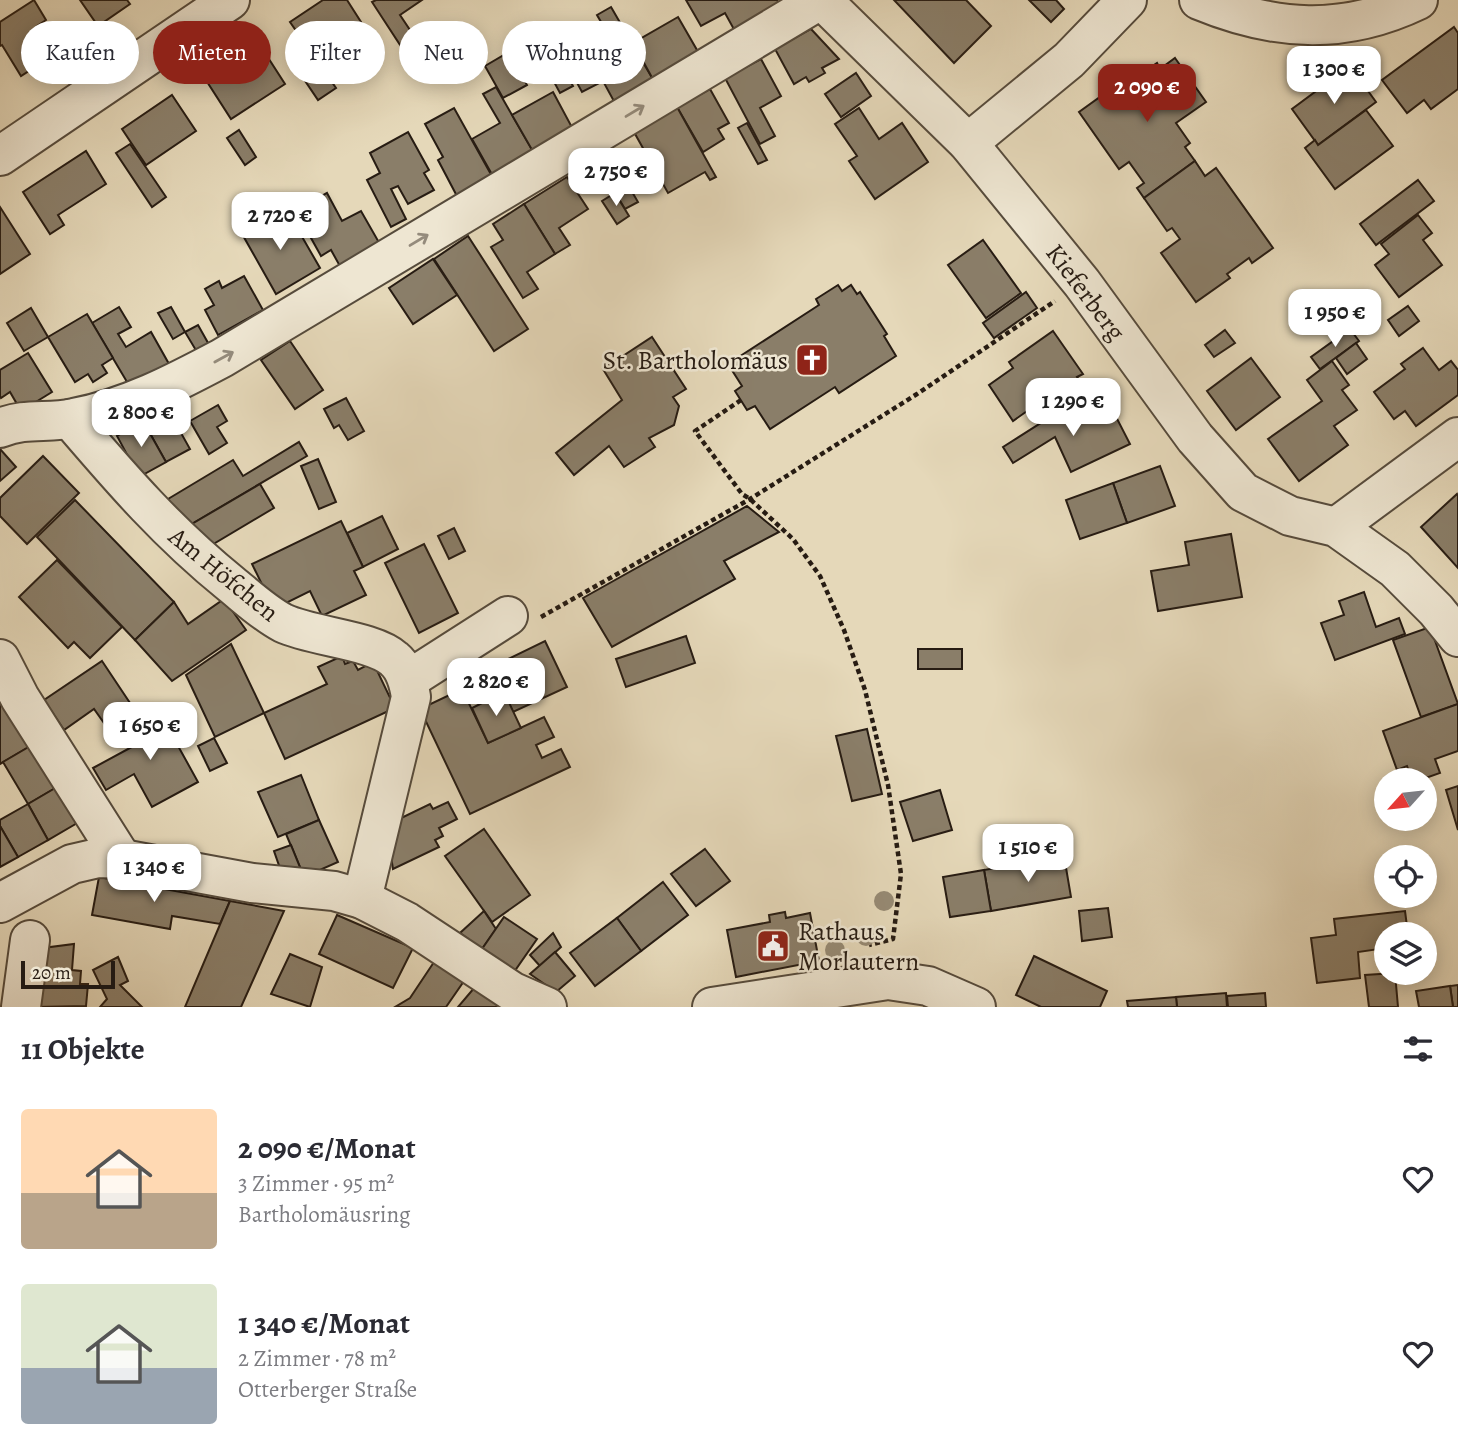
<!DOCTYPE html>
<html lang="de">
<meta charset="utf-8">
<style>
:root{--surface:#fff;--page:#f7f7f7;--text:#2b2b33;--muted:#7c7c81;--accent:#8f2418}
body{margin:0;font-family:Alegreya,serif;background:var(--page);color:var(--text);height:100vh;display:flex;flex-direction:column;font-size:26px;white-space:nowrap}
*{box-sizing:border-box;margin:0}
p{font-size:23px;color:var(--muted)}
.icon{flex:none;width:38px;height:38px;fill:none;stroke:currentColor;stroke-width:2;stroke-linecap:round;stroke-linejoin:round}
.map{position:relative;height:1007px;overflow:hidden}
.side{display:flex;flex-direction:column;background:var(--surface);flex:1}
.side>*{flex:none}
.hud{position:absolute;left:21px;top:21px;width:700px;height:63px;display:flex;gap:14px}
.needle{width:46px;rotate:243deg}
.fabs{position:absolute;left:1374px;top:768px;display:grid;gap:14px}
.fabs a{display:grid;place-items:center;width:63px;height:63px;border-radius:50%;background:var(--surface);box-shadow:0 4px 18px #0003;font-size:35px}
.scale{position:absolute;left:21px;bottom:18px;width:94px;box-sizing:border-box;padding-left:7px;border:4px solid #271c13;border-top:0;font-size:19px;line-height:24px;white-space:nowrap;color:#271c13;-webkit-text-stroke:5px #eee6d2;paint-order:stroke}
.price{position:absolute;translate:-50% -60px;padding:0 16px;border-radius:14px;background:#fff;color:#222;font-size:23px;line-height:46px;filter:drop-shadow(0 2px 4px #0008)}
.price::after{content:'';position:absolute;left:50%;top:42px;width:21px;height:16px;margin-left:-10px;background:inherit;clip-path:polygon(0 0,100% 0,50% 100%)}
.price.on{background:var(--accent);color:#fff}
ul{padding:0;list-style:none}
li{display:flex;align-items:center;gap:21px;height:175px;padding:0 21px}
li span{display:grid;place-items:center;flex:none;width:196px;height:140px;border-radius:7px;color:#555}
li>.icon{margin-inline-start:auto}
span .icon{width:84px;height:84px;fill:#fffc;stroke-width:1}
li b{font-size:30px}
h2{display:flex;justify-content:space-between;align-items:center;height:84px;padding:0 21px;font-size:30px}
.tag{padding:0 24px;border-radius:32px;background:var(--surface);box-shadow:0 4px 18px #0003;font-size:24px;line-height:63px}
.tag.on{background:var(--accent);color:#fff}
.map>svg:first-child{display:block}
.building{fill:#8a7e69;stroke:#271c13;stroke-width:2}
.lines{fill:none;stroke-linecap:round;stroke-linejoin:round}
.minor-casing{stroke:#564b3c;stroke-width:42}
.path{stroke:#271c13;stroke-width:4.5;stroke-dasharray:5 3.5;stroke-linecap:butt}
.minor{stroke:#eee6d2;stroke-width:38}
.tree{fill:#968a74}
.oneway{stroke:#948b7c}
.labels{text-anchor:middle;stroke-width:5;stroke-linejoin:round;paint-order:stroke}
.street-label{font-size:26px;fill:#271c13;stroke:#eee6d2}
.poi-label{font-size:26px;fill:#271c13;stroke:#eee6d2;text-anchor:end}
</style>
<div class="map">
<svg width="1458" height="1007" viewBox="0 0 1458 1007">
<rect width="100%" height="100%" fill="#e5d8b9"/>
<filter id="stains"><feTurbulence type="fractalNoise" baseFrequency=".00286" numOctaves="4"/><feColorMatrix values="0 0 0 0 .2 0 0 0 0 .09 0 0 0 0 .02 0 0 0 .5 -.17"/></filter>
<radialGradient id="worn" r=".72"><stop offset=".6" stop-color="#630" stop-opacity="0"/><stop offset="1" stop-color="#630" stop-opacity=".3"/></radialGradient>
<g class="building">
<polygon points="34,0 46,20 37,26 55,54 21,76 2,45 0,46 0,22"/>
<polygon points="80,0 127,0 130,4 98,26"/>
<polygon points="323,0 347,0 361,22 337,37 350,56 325,72 336,88 318,100 291,60 308,48 290,22"/>
<polygon points="376,0 422,0 400,15 420,45 406,54 372,2"/>
<polygon points="686,0 777,0 782,8 736,33 725,13 701,26"/>
<polygon points="894,0 966,0 991,26 954,63"/>
<polygon points="1029,0 1056,0 1064,9 1051,22"/>
<polygon points="611,7 655,83 616,105 603,81 582,92 569,68 589,57 594,65 618,51 597,15"/>
<polygon points="678,17 701,57 655,83 633,43"/>
<polygon points="1454,27 1458,33 1458,89 1431,109 1424,100 1407,113 1382,80"/>
<polygon points="811,29 839,59 822,68 825,73 809,82 806,77 794,84 775,49"/>
<polygon points="258,42 285,84 231,119 204,77"/>
<polygon points="509,52 527,85 503,98 485,66"/>
<polygon points="1175,58 1206,102 1176,123 1190,143 1185,147 1195,161 1144,198 1137,188 1144,183 1129,162 1119,169 1079,112 1125,79 1132,89 1143,82 1138,76 1157,63 1160,69"/>
<polygon points="761,59 781,96 760,108 775,136 760,144 725,78"/>
<polygon points="560,62 573,86 560,93 547,69"/>
<polygon points="1350,66 1376,102 1318,145 1292,109"/>
<polygon points="856,73 871,96 841,117 825,94"/>
<polygon points="496,87 535,155 494,178 472,139 500,123 483,94"/>
<polygon points="710,89 729,123 718,129 724,139 703,152 677,107"/>
<polygon points="553,92 575,133 535,155 512,115"/>
<polygon points="172,95 196,131 146,165 122,129"/>
<polygon points="677,107 716,177 710,180 705,172 668,193 634,132"/>
<polygon points="454,108 493,178 458,198 438,160 443,157 425,124"/>
<polygon points="859,108 879,139 902,123 928,162 875,199 849,161 857,156 835,124"/>
<polygon points="1366,110 1393,146 1335,189 1305,148 1315,140 1318,145"/>
<polygon points="747,123 767,160 758,164 738,128"/>
<polygon points="239,130 256,157 245,165 227,138"/>
<polygon points="408,132 429,170 424,173 434,190 408,204 398,186 391,189 406,219 391,227 367,180 380,173 370,153"/>
<polygon points="130,144 166,197 152,207 116,153"/>
<polygon points="86,151 106,184 58,215 64,225 50,234 23,192"/>
<polygon points="1195,161 1205,176 1216,168 1273,248 1252,263 1249,258 1227,274 1230,278 1196,302 1161,253 1180,239 1172,228 1167,231 1144,198"/>
<polygon points="567,177 588,209 559,228 570,245 555,254 524,204"/>
<polygon points="624,178 638,202 625,209 611,186"/>
<polygon points="1418,180 1434,201 1376,245 1360,224"/>
<polygon points="327,193 342,221 361,211 381,246 341,268 331,250 321,256 311,238 321,232 306,205"/>
<polygon points="615,193 629,216 617,224 602,201"/>
<polygon points="524,204 555,254 527,272 538,289 523,298 491,247 503,240 493,224"/>
<polygon points="0,207 30,254 0,274"/>
<polygon points="276,212 284,226 293,221 320,268 276,294 241,232"/>
<polygon points="1418,215 1432,233 1423,240 1442,265 1399,297 1375,265 1389,254 1381,244"/>
<polygon points="468,236 528,329 494,351 434,259"/>
<polygon points="983,240 1021,293 986,318 948,265"/>
<polygon points="433,259 457,295 413,324 389,288"/>
<polygon points="244,276 263,310 218,335 205,310 214,305 205,289 219,281 222,288"/>
<polygon points="838,285 842,291 851,285 857,294 860,292 887,334 884,336 896,356 839,393 835,387 770,429 755,406 747,410 735,391 742,386 728,364 819,305 816,299"/>
<polygon points="1026,292 1037,308 994,338 983,323"/>
<polygon points="1408,306 1419,321 1399,336 1388,320"/>
<polygon points="119,307 131,327 118,334 126,347 151,332 169,364 130,387 92,323"/>
<polygon points="171,307 185,332 173,339 158,313"/>
<polygon points="31,308 48,337 24,351 7,323"/>
<polygon points="87,314 113,358 102,365 107,373 93,382 88,374 75,382 48,337"/>
<polygon points="198,325 212,350 200,357 185,332"/>
<polygon points="1350,329 1359,341 1320,369 1311,357"/>
<polygon points="1225,330 1235,343 1214,357 1205,345"/>
<polygon points="1053,331 1083,374 1077,377 1086,390 1064,406 1054,392 1013,421 989,385 1013,368 1009,362"/>
<polygon points="652,337 686,389 673,397 679,406 674,425 649,438 655,447 624,467 609,446 574,475 556,453 622,400 603,369"/>
<polygon points="290,341 323,390 295,409 261,360"/>
<polygon points="1356,343 1367,359 1347,374 1336,358"/>
<polygon points="1423,348 1439,370 1451,361 1458,370 1458,395 1416,426 1405,411 1394,419 1374,392 1405,369 1401,364"/>
<polygon points="28,353 52,392 21,411 10,392 1,398 0,396 0,370"/>
<polygon points="1251,358 1280,397 1236,430 1207,391"/>
<polygon points="1332,361 1349,385 1342,390 1357,410 1334,426 1348,445 1299,481 1268,439 1322,401 1307,380"/>
<polygon points="346,398 364,431 348,440 339,425 334,428 324,409"/>
<polygon points="218,405 227,421 217,427 227,443 209,454 190,421"/>
<polygon points="1066,407 1075,425 1111,407 1130,444 1071,472 1055,437 1013,463 1003,447"/>
<polygon points="167,408 190,449 166,462 143,421"/>
<polygon points="143,421 166,462 139,477 117,436"/>
<polygon points="299,442 307,456 185,528 168,499 233,460 243,476"/>
<polygon points="0,449 16,467 0,481"/>
<polygon points="43,456 79,493 27,544 0,516 0,498"/>
<polygon points="318,459 336,502 319,509 301,466"/>
<polygon points="1160,466 1175,506 1127,523 1113,483"/>
<polygon points="1113,483 1127,523 1080,539 1066,500"/>
<polygon points="260,484 274,508 205,549 185,528"/>
<polygon points="1457,494 1458,496 1458,568 1421,527"/>
<polygon points="75,500 174,602 135,640 37,537"/>
<polygon points="747,506 779,532 724,561 735,579 612,647 583,598"/>
<polygon points="382,516 398,549 363,567 347,533"/>
<polygon points="341,521 363,567 354,571 366,595 322,616 310,591 274,609 252,564"/>
<polygon points="454,528 465,551 449,559 438,536"/>
<polygon points="1231,534 1242,597 1158,611 1151,571 1189,565 1185,542"/>
<polygon points="424,544 458,613 419,633 385,563"/>
<polygon points="57,560 122,627 90,658 74,642 68,648 19,597"/>
<polygon points="1364,592 1376,627 1399,618 1405,634 1335,660 1321,623 1344,615 1339,601"/>
<polygon points="224,599 246,630 172,681 135,640 174,602 188,624"/>
<polygon points="1430,627 1458,704 1421,717 1393,640"/>
<polygon points="686,636 695,663 626,687 616,659"/>
<polygon points="545,641 567,687 513,712 492,667"/>
<polygon points="231,644 264,713 215,737 186,675"/>
<rect x="918" y="649" width="44" height="20"/>
<polygon points="342,656 345,664 353,661 358,670 373,662 395,708 285,759 264,713 327,684 318,667"/>
<polygon points="102,661 138,715 111,733 94,709 64,730 44,700"/>
<polygon points="462,689 488,743 544,717 554,737 536,745 542,758 561,749 570,767 470,814 420,709"/>
<polygon points="504,692 521,728 488,743 472,708"/>
<polygon points="0,693 32,745 0,764"/>
<polygon points="1458,704 1458,751 1435,759 1440,773 1420,780 1412,780 1407,766 1397,770 1383,731"/>
<polygon points="157,708 198,782 152,807 134,774 106,790 93,768 141,742 130,723"/>
<polygon points="867,729 882,794 852,801 836,736"/>
<polygon points="214,738 227,763 210,771 198,746"/>
<polygon points="32,745 57,787 28,804 3,762"/>
<polygon points="301,775 319,820 278,837 258,792"/>
<polygon points="1458,786 1458,830 1446,790"/>
<polygon points="57,787 79,822 48,840 28,804"/>
<polygon points="940,790 952,830 913,841 900,802"/>
<polygon points="448,802 457,819 439,828 443,836 435,840 439,847 393,869 390,851 393,822 430,804 433,809"/>
<polygon points="28,804 48,840 18,857 0,826 0,820"/>
<polygon points="319,820 338,862 304,877 286,834"/>
<polygon points="0,826 18,857 0,867"/>
<polygon points="484,829 530,895 492,922 445,856"/>
<polygon points="291,845 304,877 282,874 274,851"/>
<polygon points="705,849 730,881 696,906 671,874"/>
<polygon points="1064,856 1071,897 991,911 984,870"/>
<polygon points="984,870 991,911 950,917 943,877"/>
<polygon points="99,877 230,901 220,924 172,916 170,929 92,915"/>
<polygon points="663,882 688,915 641,951 617,918"/>
<polygon points="230,901 284,911 241,1007 185,1007"/>
<polygon points="1108,908 1112,937 1082,941 1079,911"/>
<polygon points="484,911 496,929 482,949 460,933"/>
<polygon points="1405,911 1408,934 1386,934 1386,948 1358,952 1360,978 1317,983 1311,938 1336,935 1334,919"/>
<polygon points="785,912 786,918 810,913 819,961 736,977 727,930 770,922 769,915"/>
<polygon points="337,915 413,948 393,988 319,954"/>
<polygon points="504,917 537,939 514,972 482,949"/>
<polygon points="617,918 641,951 595,986 570,953"/>
<polygon points="553,933 561,947 540,966 530,955"/>
<polygon points="74,944 72,970 81,971 80,984 88,984 86,1006 36,1007 43,948"/>
<polygon points="555,952 575,976 556,992 530,974"/>
<polygon points="290,954 322,967 310,1007 271,994"/>
<polygon points="1034,956 1107,991 1100,1007 1041,1007 1016,995"/>
<polygon points="118,957 128,981 120,985 142,1007 100,1007 107,999 93,970"/>
<polygon points="434,962 464,981 446,1007 395,1007 410,998"/>
<polygon points="1395,973 1398,1007 1369,1007 1365,975"/>
<polygon points="1458,985 1458,1007 1453,1007 1450,986"/>
<polygon points="1450,986 1453,1007 1419,1007 1416,991"/>
<polygon points="475,987 498,1005 496,1007 458,1007"/>
<polygon points="1226,993 1227,1007 1177,1007 1176,997"/>
<polygon points="1265,993 1266,1007 1228,1007 1227,996"/>
<polygon points="1176,997 1177,1007 1128,1007 1127,1001"/>
</g>
<g class="lines">
<defs>
<g id="minor">
<polyline points="822,0 968,143 1082,283 1195,438 1243,492 1290,516 1336,527 1395,569 1436,610 1458,637"/>
<path d="M1199,0C1274,31 1343,36 1418,0"/>
<polyline points="968,143 1069,60 1127,0"/>
<polyline points="0,156 230,0"/>
<path d="M70,419C123,481 168,533 231,584C247,597 264,613 283,623C313,637 373,640 394,659C405,668 409,684 411,697L362,899"/>
<path d="M0,428C27,417 47,424 74,418C127,408 175,383 222,358L820,0"/>
<polyline points="1336,527 1458,437"/>
<polyline points="0,659 20,698 122,859"/>
<polyline points="408,680 508,616"/>
<polyline points="0,903 72,864 98,858 122,859 252,883 334,891 362,899 407,922 513,992 547,1007"/>
<polyline points="21,1007 30,940"/>
<polyline points="712,1007 888,980 928,986 976,1007"/>
</g>
</defs>
<use href="#minor" class="minor-casing"/>
<g class="path">
<polyline points="741,400 695,431 742,494 750,499 793,539 820,576 844,630 865,690 888,785 901,874 893,939 869,945"/>
<polyline points="541,617 750,499 917,394 1055,301"/>
</g>
<use href="#minor" class="minor"/>
</g>
<g class="tree">
<circle cx="884" cy="901" r="10"/>
<circle cx="866" cy="936" r="10"/>
<circle cx="835" cy="950" r="10"/>
</g>
<defs><path id="oneway-shaft" d="M-6 0H5M1.5-3L5.5 0L1.5 3" fill="none" stroke-width="1.6" stroke-linecap="round" stroke-linejoin="round" transform="scale(1.75)"/></defs>
<g class="oneway">
<use href="#oneway-shaft" transform="translate(635 111) rotate(-31)"/>
<use href="#oneway-shaft" transform="translate(419 240) rotate(-31)"/>
<use href="#oneway-shaft" transform="translate(224 357) rotate(-29)"/>
</g>
<defs>
<symbol id="church-square" viewBox="-11 -11 22 22"><rect x="-9" y="-9" width="18" height="18" rx="4" fill="#8f2418" stroke="#eee6d2"/><path d="M-1.2-6h2.4v3.5h3.3v2.4h-3.3V6h-2.4V-.1h-3.3v-2.4h3.3Z" fill="#fff"/></symbol>
<symbol id="civic-square" viewBox="-11 -11 22 22"><rect x="-9" y="-9" width="18" height="18" rx="4" fill="#8f2418" stroke="#eee6d2"/><path d="M-.6-6.5H3V-4.5H.6V-3L4-1V1h2V6H-6V1h2V-1L-.6-3ZM-1.2 2.5V6h2.4V2.5Z" fill="#fff"/></symbol>
</defs>
<g fill-rule="evenodd">
<use href="#church-square" x="793" y="341" width="38" height="38"/>
<use href="#civic-square" x="754" y="927" width="38" height="38"/>
</g>
<g class="labels">
<g class="street-label">
<text transform="translate(1086 292) rotate(53)" y="9">Kieferberg</text>
<text transform="translate(224 574) rotate(39)" y="9">Am Höfchen</text>
</g>
<g class="poi-label">
<text x="788" y="369">St. Bartholomäus</text>
<text x="798" y="940" text-anchor="start">Rathaus<tspan x="798" dy="30">Morlautern</tspan></text>
</g>
</g>
<rect width="100%" height="100%" filter="url(#stains)"/>
<rect width="100%" height="100%" fill="url(#worn)"/>
</svg>
<div class="fabs">
<a><svg class="needle" viewBox="-14 -14 28 28"><path d="M0-13l5 13h-10z" fill="#e53935"/><path d="M0 13l5-13h-10z" fill="#7c7c81"/></svg></a>
<a><svg class="icon" aria-label="locate" viewBox="0 0 24 24"><circle cx="12" cy="12" r="6"/><path d="M12 2v4M12 18v4M2 12h4M18 12h4"/></svg></a>
<a><svg class="icon" aria-label="layers" viewBox="0 0 24 24"><path d="M12 4l9 5-9 5-9-5zM3 14l9 5 9-5"/></svg></a>
</div>
<div class="scale">20 m</div>
<b class="price" style="left:1334px;top:106px">1 300 €</b>
<b class="price on" style="left:1147px;top:124px">2 090 €</b>
<b class="price" style="left:616px;top:208px">2 750 €</b>
<b class="price" style="left:280px;top:252px">2 720 €</b>
<b class="price" style="left:1335px;top:349px">1 950 €</b>
<b class="price" style="left:1073px;top:438px">1 290 €</b>
<b class="price" style="left:141px;top:449px">2 800 €</b>
<b class="price" style="left:496px;top:718px">2 820 €</b>
<b class="price" style="left:150px;top:762px">1 650 €</b>
<b class="price" style="left:1028px;top:884px">1 510 €</b>
<b class="price" style="left:154px;top:904px">1 340 €</b>
<div class="hud">
<a class="tag">Kaufen</a>
<a class="tag on">Mieten</a>
<a class="tag">Filter</a>
<a class="tag">Neu</a>
<a class="tag">Wohnung</a>
</div>
</div>
<section class="side">
<h2>11 Objekte<svg class="icon" aria-label="filters" viewBox="0 0 24 24"><path d="M4 7h16M4 17h16"/><circle cx="9" cy="7" r="2"/><circle cx="15" cy="17" r="2"/></svg></h2>
<ul>
<li><span style="background:linear-gradient(#ffd9b3 60%,#b9a48a 0)"><svg class="icon" aria-label="home" viewBox="0 0 24 24"><path d="M3 11l9-7 9 7M6 9v11h12V9"/></svg></span><div><b>2 090 €/Monat</b><p>3 Zimmer · 95 m²</p><p>Bartholomäusring</p></div><svg class="icon" aria-label="heart" viewBox="0 0 24 24"><path d="M12 20l-8-8c-3-5 5-10 8-4 3-6 11-1 8 4z"/></svg></li>
<li><span style="background:linear-gradient(#dfe7d0 60%,#9aa5b1 0)"><svg class="icon" aria-label="home" viewBox="0 0 24 24"><path d="M3 11l9-7 9 7M6 9v11h12V9"/></svg></span><div><b>1 340 €/Monat</b><p>2 Zimmer · 78 m²</p><p>Otterberger Straße</p></div><svg class="icon" aria-label="heart" viewBox="0 0 24 24"><path d="M12 20l-8-8c-3-5 5-10 8-4 3-6 11-1 8 4z"/></svg></li>
</ul>
</section>
